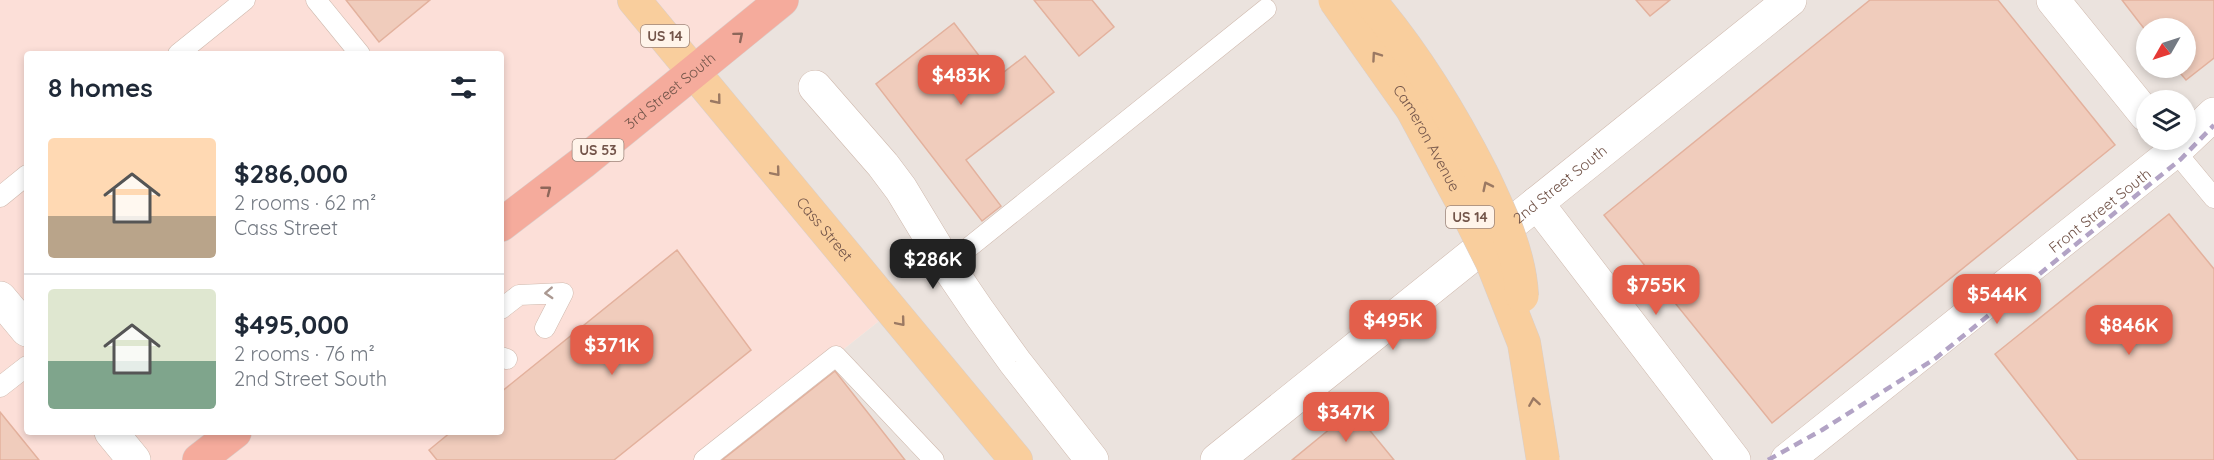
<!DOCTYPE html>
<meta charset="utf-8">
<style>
:root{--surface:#fff;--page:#f6f6f7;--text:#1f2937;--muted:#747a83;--line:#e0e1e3;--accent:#e35f4b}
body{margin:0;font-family:Quicksand,sans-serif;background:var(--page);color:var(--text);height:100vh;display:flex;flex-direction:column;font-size:22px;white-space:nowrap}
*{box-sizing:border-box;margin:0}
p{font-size:20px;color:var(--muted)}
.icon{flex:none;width:33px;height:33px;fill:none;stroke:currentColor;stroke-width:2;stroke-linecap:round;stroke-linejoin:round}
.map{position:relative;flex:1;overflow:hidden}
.details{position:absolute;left:24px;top:51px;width:480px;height:384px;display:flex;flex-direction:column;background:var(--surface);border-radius:6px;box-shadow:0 3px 9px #0003}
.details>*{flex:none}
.needle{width:39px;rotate:231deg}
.fabs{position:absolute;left:2136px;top:18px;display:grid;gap:12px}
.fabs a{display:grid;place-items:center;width:60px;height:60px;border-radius:50%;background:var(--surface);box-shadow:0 3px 9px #0003;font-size:30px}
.price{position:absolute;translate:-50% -51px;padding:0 14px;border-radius:12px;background:var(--accent);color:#fff;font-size:20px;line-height:39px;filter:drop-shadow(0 2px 3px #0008)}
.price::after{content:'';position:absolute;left:50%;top:36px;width:18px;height:14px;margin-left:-9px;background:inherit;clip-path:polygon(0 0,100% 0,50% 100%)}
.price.current{background:#222;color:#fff}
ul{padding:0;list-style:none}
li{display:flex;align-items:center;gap:18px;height:150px;padding:0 24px}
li+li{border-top:2px solid var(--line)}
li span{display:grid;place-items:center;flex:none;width:168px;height:120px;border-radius:6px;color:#555}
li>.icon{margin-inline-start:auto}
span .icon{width:72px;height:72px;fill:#fffc;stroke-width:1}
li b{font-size:26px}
h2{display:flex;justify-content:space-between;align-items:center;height:72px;padding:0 24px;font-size:26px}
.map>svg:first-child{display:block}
.commercial{fill:#fcdfd8;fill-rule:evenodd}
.industrial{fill:#ebe3de;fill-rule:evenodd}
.building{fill:#f0ccbc;stroke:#e3b19d;stroke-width:1.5}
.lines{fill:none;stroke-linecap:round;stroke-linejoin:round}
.lane-casing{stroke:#cfb9ad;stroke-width:21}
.street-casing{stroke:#cfb9ad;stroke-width:34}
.primary-casing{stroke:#d8cfcc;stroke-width:34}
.highway-casing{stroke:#d8cfcc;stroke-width:34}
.lane{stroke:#fff;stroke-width:20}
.street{stroke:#fff;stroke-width:33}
.primary{stroke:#f9ce9d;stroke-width:33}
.highway{stroke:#f5ab9c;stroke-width:33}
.rail{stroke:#b2a3c5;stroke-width:4.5;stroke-dasharray:9 6;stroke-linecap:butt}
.primary-bridge-casing{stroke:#d8cfcc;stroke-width:34;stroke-linecap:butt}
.primary-bridge{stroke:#f9ce9d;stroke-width:33}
.oneway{stroke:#8d665a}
.oneway2{stroke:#9b7963}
.oneway3{stroke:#ab9992}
.labels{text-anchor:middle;stroke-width:4.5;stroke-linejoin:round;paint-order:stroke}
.shield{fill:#fff4ea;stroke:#9d857a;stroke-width:1.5}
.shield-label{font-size:14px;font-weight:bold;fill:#73554a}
.street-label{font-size:15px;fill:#73554a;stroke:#fff4ea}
</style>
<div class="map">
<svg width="2214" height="460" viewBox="0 0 2214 460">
<rect width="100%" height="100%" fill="#fcf0e4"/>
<path class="commercial" d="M0,0H782L898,306L704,460H0ZM27,54H501V432H27Z"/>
<path class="industrial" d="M783,0H2214V460H704L898,306L695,73ZM2146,28H2186V68H2146ZM2146,100H2186V140H2146Z"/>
<g class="building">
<polygon points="346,0 430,0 379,42"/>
<polygon points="1034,0 1092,0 1114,27 1079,56"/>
<polygon points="1636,0 1670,0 1650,16"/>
<polygon points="1870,0 1998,0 2115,145 1772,423 1604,215"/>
<polygon points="2122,0 2214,0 2214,58 2186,80 2176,68 2186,68 2186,28 2146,28 2146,31"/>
<polygon points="954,23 996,78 1025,56 1054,92 966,160 1001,206 982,221 876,84"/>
<polygon points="2169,214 2214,269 2214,460 2078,460 1995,354"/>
<polygon points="677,250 751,350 614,460 437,460 429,450 451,432 501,432 501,392"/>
<polygon points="835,371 905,460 722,460"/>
<polygon points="1353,410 1394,460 1292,460"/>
<polygon points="0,412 39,460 0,460"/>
</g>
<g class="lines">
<defs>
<g id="lane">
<polyline points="316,0 360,54"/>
<polyline points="178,54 245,0"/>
<polyline points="2175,151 2214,198"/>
<polyline points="0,197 27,175"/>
<polyline points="947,265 1266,9"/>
<polyline points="501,309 519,295 563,293 545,328"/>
<polyline points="501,357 507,359"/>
<polyline points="0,387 27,366"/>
<polyline points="704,460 836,356 934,460"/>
</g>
<g id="street">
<polyline points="2053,0 2146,115"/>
<polyline points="815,87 883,165 901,189 947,265 979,312 1015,362 1092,460"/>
<polyline points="1537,203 1734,460"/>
<polyline points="0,298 27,330"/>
<polyline points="111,432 134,460"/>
<path id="s1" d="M1217,460L1790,0"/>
<path id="s2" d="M1787,460L2175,151L2214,114"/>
</g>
<g id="primary">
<path id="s3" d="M634,0L1016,460"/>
</g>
<g id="highway">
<path id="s4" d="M501,225L582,163L782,0"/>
<polyline points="199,460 235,432"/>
</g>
</defs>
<use href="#lane" class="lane-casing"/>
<use href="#street" class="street-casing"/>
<use href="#primary" class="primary-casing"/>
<use href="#highway" class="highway-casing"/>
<use href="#lane" class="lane"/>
<use href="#street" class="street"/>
<use href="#primary" class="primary"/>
<use href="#highway" class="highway"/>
<polyline class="rail" points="1768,460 1822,430 1936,358 2181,159 2214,125"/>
<defs>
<g id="primary-bridge">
<path id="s5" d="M1335,0L1412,109L1462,202L1492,262L1524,343L1543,460"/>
<path d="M1369,0C1415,54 1450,111 1482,174C1500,212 1520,253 1522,296"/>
</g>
</defs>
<use href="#primary-bridge" class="primary-bridge-casing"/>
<use href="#primary-bridge" class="primary-bridge"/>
</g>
<defs><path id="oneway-chevron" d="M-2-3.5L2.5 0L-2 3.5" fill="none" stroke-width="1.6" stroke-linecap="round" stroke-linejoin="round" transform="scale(1.5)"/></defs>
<g class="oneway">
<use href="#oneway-chevron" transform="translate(739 36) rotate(-40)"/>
<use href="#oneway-chevron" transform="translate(547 190) rotate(-38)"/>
</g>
<g class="oneway2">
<use href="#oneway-chevron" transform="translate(1376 56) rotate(-125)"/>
<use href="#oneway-chevron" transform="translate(717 100) rotate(51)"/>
<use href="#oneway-chevron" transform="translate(776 172) rotate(50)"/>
<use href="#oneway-chevron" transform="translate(1487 186) rotate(-116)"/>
<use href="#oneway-chevron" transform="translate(901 322) rotate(50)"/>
<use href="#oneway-chevron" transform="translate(1534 402) rotate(-99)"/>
</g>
<use class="oneway3" href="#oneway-chevron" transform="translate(549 293) rotate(177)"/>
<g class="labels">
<g class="shield">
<rect x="641" y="25" width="48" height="22" rx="4.5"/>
<rect x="572.5" y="139" width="51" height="22" rx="4.5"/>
<rect x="1446" y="206" width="48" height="22" rx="4.5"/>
</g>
<g class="shield-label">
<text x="665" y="41">US 14</text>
<text x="598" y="155">US 53</text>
<text x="1470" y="222">US 14</text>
</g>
<g class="street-label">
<text dy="5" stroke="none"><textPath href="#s4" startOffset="216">3rd Street South</textPath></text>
<text dy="5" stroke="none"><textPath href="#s5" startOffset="166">Cameron Avenue</textPath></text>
<text dy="5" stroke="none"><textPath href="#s1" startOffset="440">2nd Street South</textPath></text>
<text dy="5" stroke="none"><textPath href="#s2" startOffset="400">Front Street South</textPath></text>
<text dy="5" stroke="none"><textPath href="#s3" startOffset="298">Cass Street</textPath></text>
</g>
</g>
</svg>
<div class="fabs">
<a><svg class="needle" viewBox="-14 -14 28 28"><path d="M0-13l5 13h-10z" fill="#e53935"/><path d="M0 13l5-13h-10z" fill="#747a83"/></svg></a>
<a><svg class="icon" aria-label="layers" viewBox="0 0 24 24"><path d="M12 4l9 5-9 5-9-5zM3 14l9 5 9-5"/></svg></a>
</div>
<b class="price" style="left:961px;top:106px">$483K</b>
<b class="price current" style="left:933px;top:290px">$286K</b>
<b class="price" style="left:1656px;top:316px">$755K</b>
<b class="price" style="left:1997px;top:325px">$544K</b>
<b class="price" style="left:1393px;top:351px">$495K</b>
<b class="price" style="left:2129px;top:356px">$846K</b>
<b class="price" style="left:612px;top:376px">$371K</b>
<b class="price" style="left:1346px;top:443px">$347K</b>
<section class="details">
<h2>8 homes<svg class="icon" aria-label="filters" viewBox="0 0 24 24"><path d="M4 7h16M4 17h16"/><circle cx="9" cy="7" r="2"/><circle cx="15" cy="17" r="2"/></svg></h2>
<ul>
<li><span style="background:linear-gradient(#ffd9b3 65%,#b9a48a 0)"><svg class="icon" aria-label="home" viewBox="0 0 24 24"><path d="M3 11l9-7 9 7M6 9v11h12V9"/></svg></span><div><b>$286,000</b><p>2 rooms · 62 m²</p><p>Cass Street</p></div></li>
<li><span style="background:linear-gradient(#dfe7d0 60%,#7fa58c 0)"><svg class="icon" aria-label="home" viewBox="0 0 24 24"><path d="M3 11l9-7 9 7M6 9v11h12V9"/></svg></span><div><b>$495,000</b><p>2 rooms · 76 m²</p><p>2nd Street South</p></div></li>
</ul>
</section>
</div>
